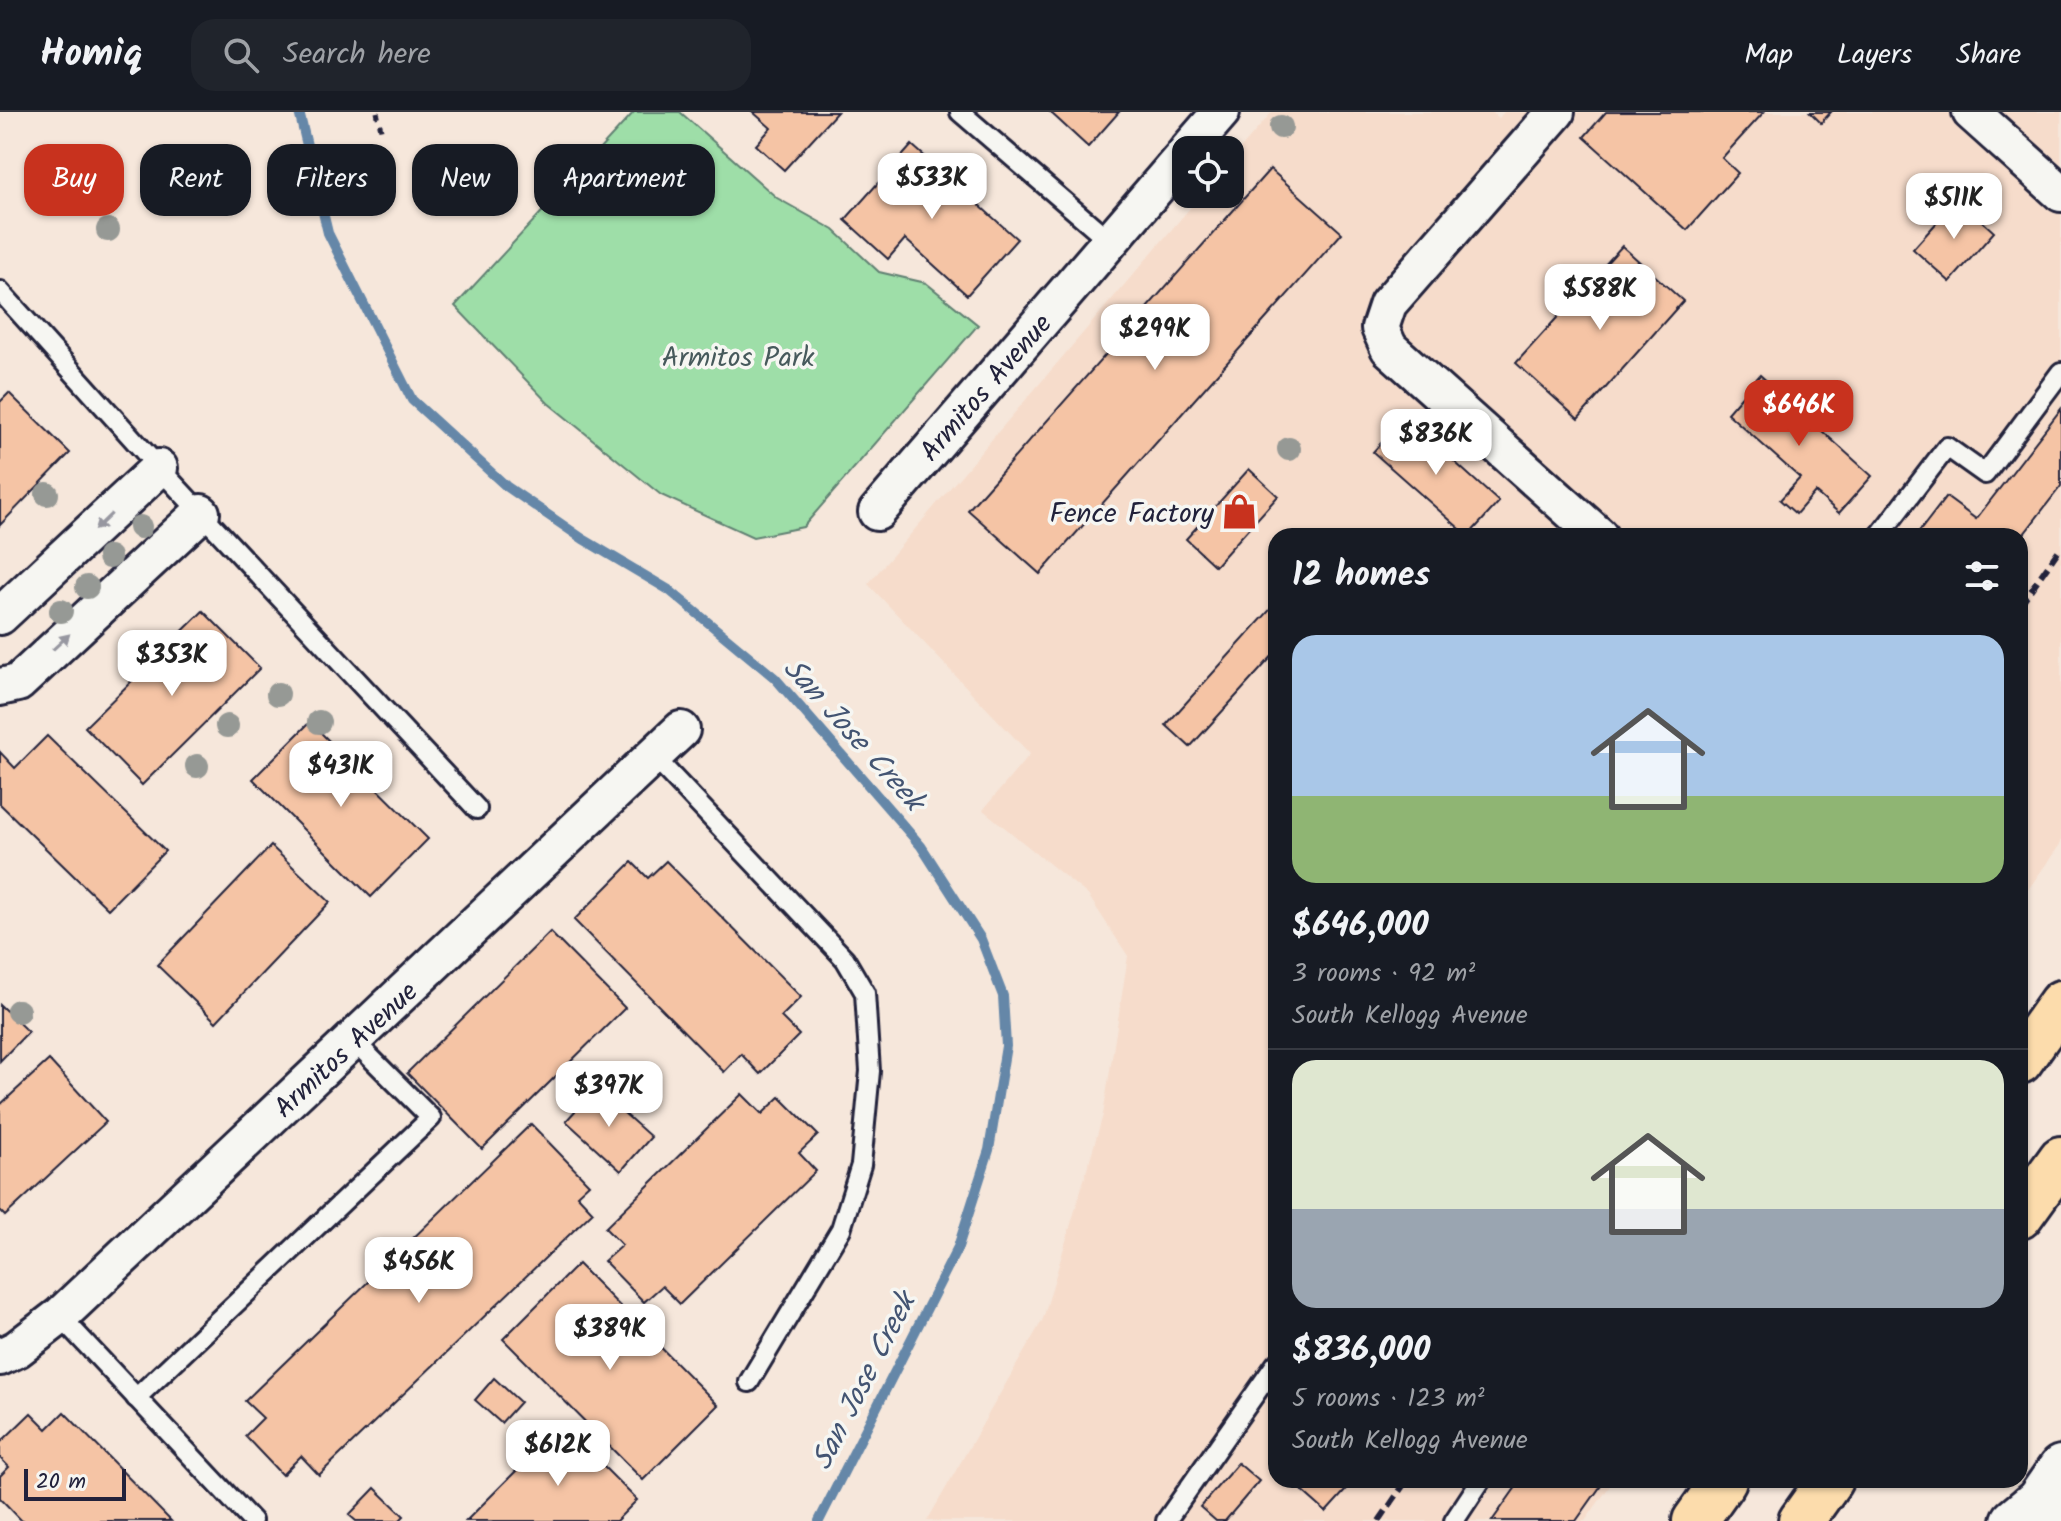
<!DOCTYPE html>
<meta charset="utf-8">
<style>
:root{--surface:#171b24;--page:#20242c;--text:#f1f3f6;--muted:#9ea1a6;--line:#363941;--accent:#c8321e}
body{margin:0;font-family:Kalam,sans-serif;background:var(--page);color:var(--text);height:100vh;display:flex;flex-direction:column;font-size:30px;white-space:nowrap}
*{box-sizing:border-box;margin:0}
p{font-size:26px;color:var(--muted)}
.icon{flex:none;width:44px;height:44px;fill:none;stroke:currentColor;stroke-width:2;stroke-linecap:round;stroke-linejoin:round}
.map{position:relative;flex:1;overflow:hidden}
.side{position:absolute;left:1268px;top:416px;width:760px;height:960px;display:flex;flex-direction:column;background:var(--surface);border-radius:24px;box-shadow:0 2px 6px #0004}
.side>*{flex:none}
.top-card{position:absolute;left:24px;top:32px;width:760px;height:72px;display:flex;gap:16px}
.buttons{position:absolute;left:1172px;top:24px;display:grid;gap:16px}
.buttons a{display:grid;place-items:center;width:72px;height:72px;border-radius:16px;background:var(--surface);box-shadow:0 2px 6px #0004;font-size:40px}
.scale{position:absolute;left:24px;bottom:20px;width:102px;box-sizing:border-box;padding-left:8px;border:4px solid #22223b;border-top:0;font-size:22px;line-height:28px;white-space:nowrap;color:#22223b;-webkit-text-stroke:6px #f6f6f2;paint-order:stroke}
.price{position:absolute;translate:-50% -68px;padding:0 18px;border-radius:16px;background:#fff;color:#222;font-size:26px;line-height:52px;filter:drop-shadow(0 2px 4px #0008)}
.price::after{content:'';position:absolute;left:50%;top:48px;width:24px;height:18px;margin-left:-12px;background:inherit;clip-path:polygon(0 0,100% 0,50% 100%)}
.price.on{background:var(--accent);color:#fff}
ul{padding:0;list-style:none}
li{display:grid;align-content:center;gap:16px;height:424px;padding:0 24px}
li+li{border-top:2px solid var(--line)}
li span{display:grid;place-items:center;height:248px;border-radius:24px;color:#555}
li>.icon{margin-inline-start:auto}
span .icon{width:144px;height:144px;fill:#fffc;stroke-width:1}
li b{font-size:34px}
h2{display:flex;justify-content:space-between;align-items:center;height:96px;padding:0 24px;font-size:34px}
.chip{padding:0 28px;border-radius:24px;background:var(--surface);box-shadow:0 2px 6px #0004;font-size:28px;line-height:72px}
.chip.on{background:var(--accent);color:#fff}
header{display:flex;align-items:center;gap:48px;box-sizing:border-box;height:112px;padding:0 40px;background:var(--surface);border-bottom:2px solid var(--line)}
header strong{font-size:38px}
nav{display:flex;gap:44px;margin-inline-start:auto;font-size:28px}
.search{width:560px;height:72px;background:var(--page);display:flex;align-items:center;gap:20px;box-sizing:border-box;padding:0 28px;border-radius:24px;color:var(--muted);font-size:30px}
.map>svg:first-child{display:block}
.built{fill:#f6dccb}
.green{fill:#9edea8;stroke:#608072;stroke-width:2}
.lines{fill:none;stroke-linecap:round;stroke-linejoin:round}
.stream{stroke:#6587a8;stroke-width:10}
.building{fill:#f5c4a5;stroke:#22223b;stroke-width:2}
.service-casing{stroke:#22223b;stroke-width:24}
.minor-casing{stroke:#22223b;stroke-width:42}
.tertiary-casing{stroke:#22223b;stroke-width:50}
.secondary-casing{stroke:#22223b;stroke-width:50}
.motorway-casing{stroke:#22223b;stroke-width:50}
.path{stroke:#22223b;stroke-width:5;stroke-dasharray:6 6;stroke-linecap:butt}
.service{stroke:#f6f6f2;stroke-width:18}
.minor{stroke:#f6f6f2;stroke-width:36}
.tertiary{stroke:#f6f6f2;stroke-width:44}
.secondary{stroke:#f6f6f2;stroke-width:44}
.motorway{stroke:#fcdcac;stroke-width:44}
.rail{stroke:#22223b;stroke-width:6;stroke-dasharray:12 6;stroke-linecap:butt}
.tree{fill:#969995}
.oneway{fill:#9797a0}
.labels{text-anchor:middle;stroke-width:7;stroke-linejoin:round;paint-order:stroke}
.park-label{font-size:28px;fill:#475a5c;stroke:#f6f6f2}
.street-label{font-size:28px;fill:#22223b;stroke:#f6f6f2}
.poi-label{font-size:28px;fill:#22223b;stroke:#f6f6f2;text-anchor:end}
.water-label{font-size:30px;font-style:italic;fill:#435472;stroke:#f6f6f2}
</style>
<header>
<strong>Homiq</strong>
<div class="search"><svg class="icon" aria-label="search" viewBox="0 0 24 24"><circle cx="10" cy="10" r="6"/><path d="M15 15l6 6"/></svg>Search here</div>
<nav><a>Map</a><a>Layers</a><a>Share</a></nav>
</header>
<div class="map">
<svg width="2061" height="1409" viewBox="0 0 2061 1409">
<rect width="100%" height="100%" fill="#f6e7db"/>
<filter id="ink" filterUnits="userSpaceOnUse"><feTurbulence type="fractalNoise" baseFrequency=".0125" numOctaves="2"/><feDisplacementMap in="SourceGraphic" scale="16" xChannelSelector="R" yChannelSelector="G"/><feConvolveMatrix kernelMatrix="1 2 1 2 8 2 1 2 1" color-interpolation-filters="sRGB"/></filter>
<g filter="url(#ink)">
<polygon class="built" points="1272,0 1492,0 1499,6 1504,0 2061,0 2061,731 2020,789 2020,424 1276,424 1276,1368 1614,1368 1585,1409 927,1409 1043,1207 1103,1003 1128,844 1088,783 983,698 1030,642 868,472 1202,82 1230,82 1230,49"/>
<polygon class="green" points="634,0 680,0 777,86 834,118 879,160 926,171 978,213 803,415 753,425 661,383 548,291 455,194"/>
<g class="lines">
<polyline class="stream" points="299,0 328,121 412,288 506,374 583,427 669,478 775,566 921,734 981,827 1003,884 1006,934 989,1038 958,1135 819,1409"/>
</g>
<g class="building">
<polygon points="753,0 837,0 784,58 756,33 771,16"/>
<polygon points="1050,0 1119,0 1088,35"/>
<polygon points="1606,0 1764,0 1722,46 1738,61 1687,118 1584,25"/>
<polygon points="1810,0 1831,0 1821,11"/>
<polygon points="912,33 1017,127 967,183 905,127 888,147 845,108"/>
<polygon points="1270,57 1342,121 1040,462 968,398"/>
<polygon points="1958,87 1994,120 1950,170 1913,137"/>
<polygon points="1622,134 1683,189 1578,307 1516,251"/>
<polygon points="1760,263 1872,364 1839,401 1815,380 1796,402 1780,388 1800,366 1727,301"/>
<polygon points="9,281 70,341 0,413 0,290"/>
<polygon points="2061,297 2061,374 2020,427 2020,424 1916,424 1946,385 1976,407"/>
<polygon points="1405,305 1499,390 1468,424 1373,340"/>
<polygon points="1249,357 1278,384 1215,454 1186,427"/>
<polygon points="1276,491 1276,540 1190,635 1166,613"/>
<polygon points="203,499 260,556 142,673 85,615"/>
<polygon points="310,610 428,727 371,785 253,667"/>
<polygon points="47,624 165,739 108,797 0,692 0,640 15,656"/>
<polygon points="271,734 330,790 216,910 157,853"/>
<polygon points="666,749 801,885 781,905 799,923 760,962 741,942 724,960 574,808 632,750 648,766"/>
<polygon points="550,820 625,896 482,1037 407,961"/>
<polygon points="0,893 28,920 0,949"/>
<polygon points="49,948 106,1010 5,1104 0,1099 0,993"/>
<polygon points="596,976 651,1025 621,1059 566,1009"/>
<polygon points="742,982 762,1002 780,985 818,1023 799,1041 816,1059 680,1192 662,1174 644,1190 604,1149 622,1133 605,1116"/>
<polygon points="531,1012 589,1072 577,1083 593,1100 319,1363 301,1344 282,1363 245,1324 263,1306 245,1289"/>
<polygon points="578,1152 718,1293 643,1368 503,1227"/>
<polygon points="494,1266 520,1290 501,1311 475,1288"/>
<polygon points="64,1300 171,1409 22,1409 0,1386 0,1364 9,1355 0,1346 0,1331 31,1301 47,1317"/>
<polygon points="562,1313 637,1388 616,1409 466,1409"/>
<polygon points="1238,1351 1259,1369 1225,1409 1216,1409 1200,1395"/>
<polygon points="1290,1368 1355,1368 1326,1400"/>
<polygon points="1521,1368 1605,1368 1576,1409 1492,1409"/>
<polygon points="375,1376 404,1404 399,1409 356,1409 349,1403"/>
</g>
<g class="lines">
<defs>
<g id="service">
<polyline points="960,0 1110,129"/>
<polyline points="0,179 159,356 477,697"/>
<polyline points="1879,424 1947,335 1985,362 2061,260"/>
<polyline points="654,645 845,847 865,881 870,959 861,1053 841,1117 749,1270"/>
<polyline points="60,1204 252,1409"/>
<polyline points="136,1286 431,1006 354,929"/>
<polyline points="1166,1409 1276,1252"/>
<polyline points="1454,1409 1481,1368"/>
</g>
<g id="minor">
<polyline points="1556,0 1388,192 1380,216 1389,236 1599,424"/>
<polyline points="1971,0 2061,81"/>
<polyline points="1188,38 1221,0"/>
<polyline points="877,400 1186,41"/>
<polyline points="0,504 159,356"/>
<polyline points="0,575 18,571 201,401"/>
<polyline points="0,1245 17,1237 60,1204 681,618"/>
</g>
<polyline id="tertiary" points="2038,1389 2061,1408"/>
<polyline id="secondary" points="2014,1409 2038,1389 2061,1356"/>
<g id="motorway">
<polyline points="2020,949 2061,891"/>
<polyline points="2020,1104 2061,1047"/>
<polyline points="1695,1409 1724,1368"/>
<polyline points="1801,1409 1830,1368"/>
</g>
</defs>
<use href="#service" class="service-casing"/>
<use href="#minor" class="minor-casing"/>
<use href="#tertiary" class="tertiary-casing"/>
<use href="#secondary" class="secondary-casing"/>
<use href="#motorway" class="motorway-casing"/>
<polyline class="path" points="377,0 382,22"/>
<use href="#service" class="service"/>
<use href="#minor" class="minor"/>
<use href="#tertiary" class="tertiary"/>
<use href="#secondary" class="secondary"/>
<use href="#motorway" class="motorway"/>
<g class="rail">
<polyline points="2020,493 2061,435"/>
<polyline points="1379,1409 1407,1368"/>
</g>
</g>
<g class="tree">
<circle cx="1281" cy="15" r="12"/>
<circle cx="108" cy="118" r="12"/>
<circle cx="1289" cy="337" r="12"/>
<circle cx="47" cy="382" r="12"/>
<circle cx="140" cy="415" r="12"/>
<circle cx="109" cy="445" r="12"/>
<circle cx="87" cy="475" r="12"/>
<circle cx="61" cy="499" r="12"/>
<circle cx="278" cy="582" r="12"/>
<circle cx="319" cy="610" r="12"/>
<circle cx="227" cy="614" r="12"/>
<circle cx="197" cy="654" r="12"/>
<circle cx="18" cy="899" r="12"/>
</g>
<defs><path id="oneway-solid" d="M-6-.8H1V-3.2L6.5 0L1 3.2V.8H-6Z" transform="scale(2)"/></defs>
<g class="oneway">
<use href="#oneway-solid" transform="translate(103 410) rotate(136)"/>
<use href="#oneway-solid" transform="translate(61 530) rotate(-43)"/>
</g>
</g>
<defs>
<symbol id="shop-bare" viewBox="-9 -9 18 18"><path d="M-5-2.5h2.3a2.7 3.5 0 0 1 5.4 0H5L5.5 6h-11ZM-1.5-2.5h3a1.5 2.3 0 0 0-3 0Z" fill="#c8321e" stroke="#f6f6f2" stroke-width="2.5" paint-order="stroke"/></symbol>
</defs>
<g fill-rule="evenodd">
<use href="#shop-bare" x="1214" y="374" width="51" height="51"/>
</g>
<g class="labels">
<g class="park-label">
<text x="738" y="254">Armitos Park</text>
</g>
<g class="street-label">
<text transform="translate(985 275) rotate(-49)" y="10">Armitos Avenue</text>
<text transform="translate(345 937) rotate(-43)" y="10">Armitos Avenue</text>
</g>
<g class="poi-label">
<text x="1214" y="410">Fence Factory</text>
</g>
<g class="water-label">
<text transform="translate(854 622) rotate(48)" y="10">San Jose Creek</text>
<text transform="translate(863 1269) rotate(-63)" y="10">San Jose Creek</text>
</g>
</g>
</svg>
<div class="buttons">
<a><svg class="icon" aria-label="locate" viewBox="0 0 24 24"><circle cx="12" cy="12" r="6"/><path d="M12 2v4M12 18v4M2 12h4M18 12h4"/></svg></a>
</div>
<div class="scale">20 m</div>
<b class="price" style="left:932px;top:109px">$533K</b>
<b class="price" style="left:1954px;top:129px">$511K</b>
<b class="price" style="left:1600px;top:220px">$588K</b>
<b class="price" style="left:1155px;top:260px">$299K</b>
<b class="price on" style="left:1799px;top:336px">$646K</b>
<b class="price" style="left:1436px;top:365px">$836K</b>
<b class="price" style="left:172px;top:586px">$353K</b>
<b class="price" style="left:341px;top:697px">$431K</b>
<b class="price" style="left:609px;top:1017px">$397K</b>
<b class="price" style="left:419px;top:1193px">$456K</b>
<b class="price" style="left:610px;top:1260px">$389K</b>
<b class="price" style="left:558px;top:1376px">$612K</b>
<div class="top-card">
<a class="chip on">Buy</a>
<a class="chip">Rent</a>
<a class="chip">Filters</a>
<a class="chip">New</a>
<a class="chip">Apartment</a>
</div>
<section class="side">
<h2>12 homes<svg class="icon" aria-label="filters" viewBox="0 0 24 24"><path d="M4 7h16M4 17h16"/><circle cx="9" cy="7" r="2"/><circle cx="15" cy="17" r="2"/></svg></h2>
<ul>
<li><span style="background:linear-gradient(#a9c7e8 65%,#8fb573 0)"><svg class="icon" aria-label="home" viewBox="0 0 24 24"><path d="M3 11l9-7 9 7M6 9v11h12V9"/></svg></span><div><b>$646,000</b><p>3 rooms · 92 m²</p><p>South Kellogg Avenue</p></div></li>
<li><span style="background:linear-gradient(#dfe7d0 60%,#9aa5b1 0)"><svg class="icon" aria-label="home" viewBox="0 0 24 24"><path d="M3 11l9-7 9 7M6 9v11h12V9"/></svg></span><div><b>$836,000</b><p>5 rooms · 123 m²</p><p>South Kellogg Avenue</p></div></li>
</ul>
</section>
</div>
